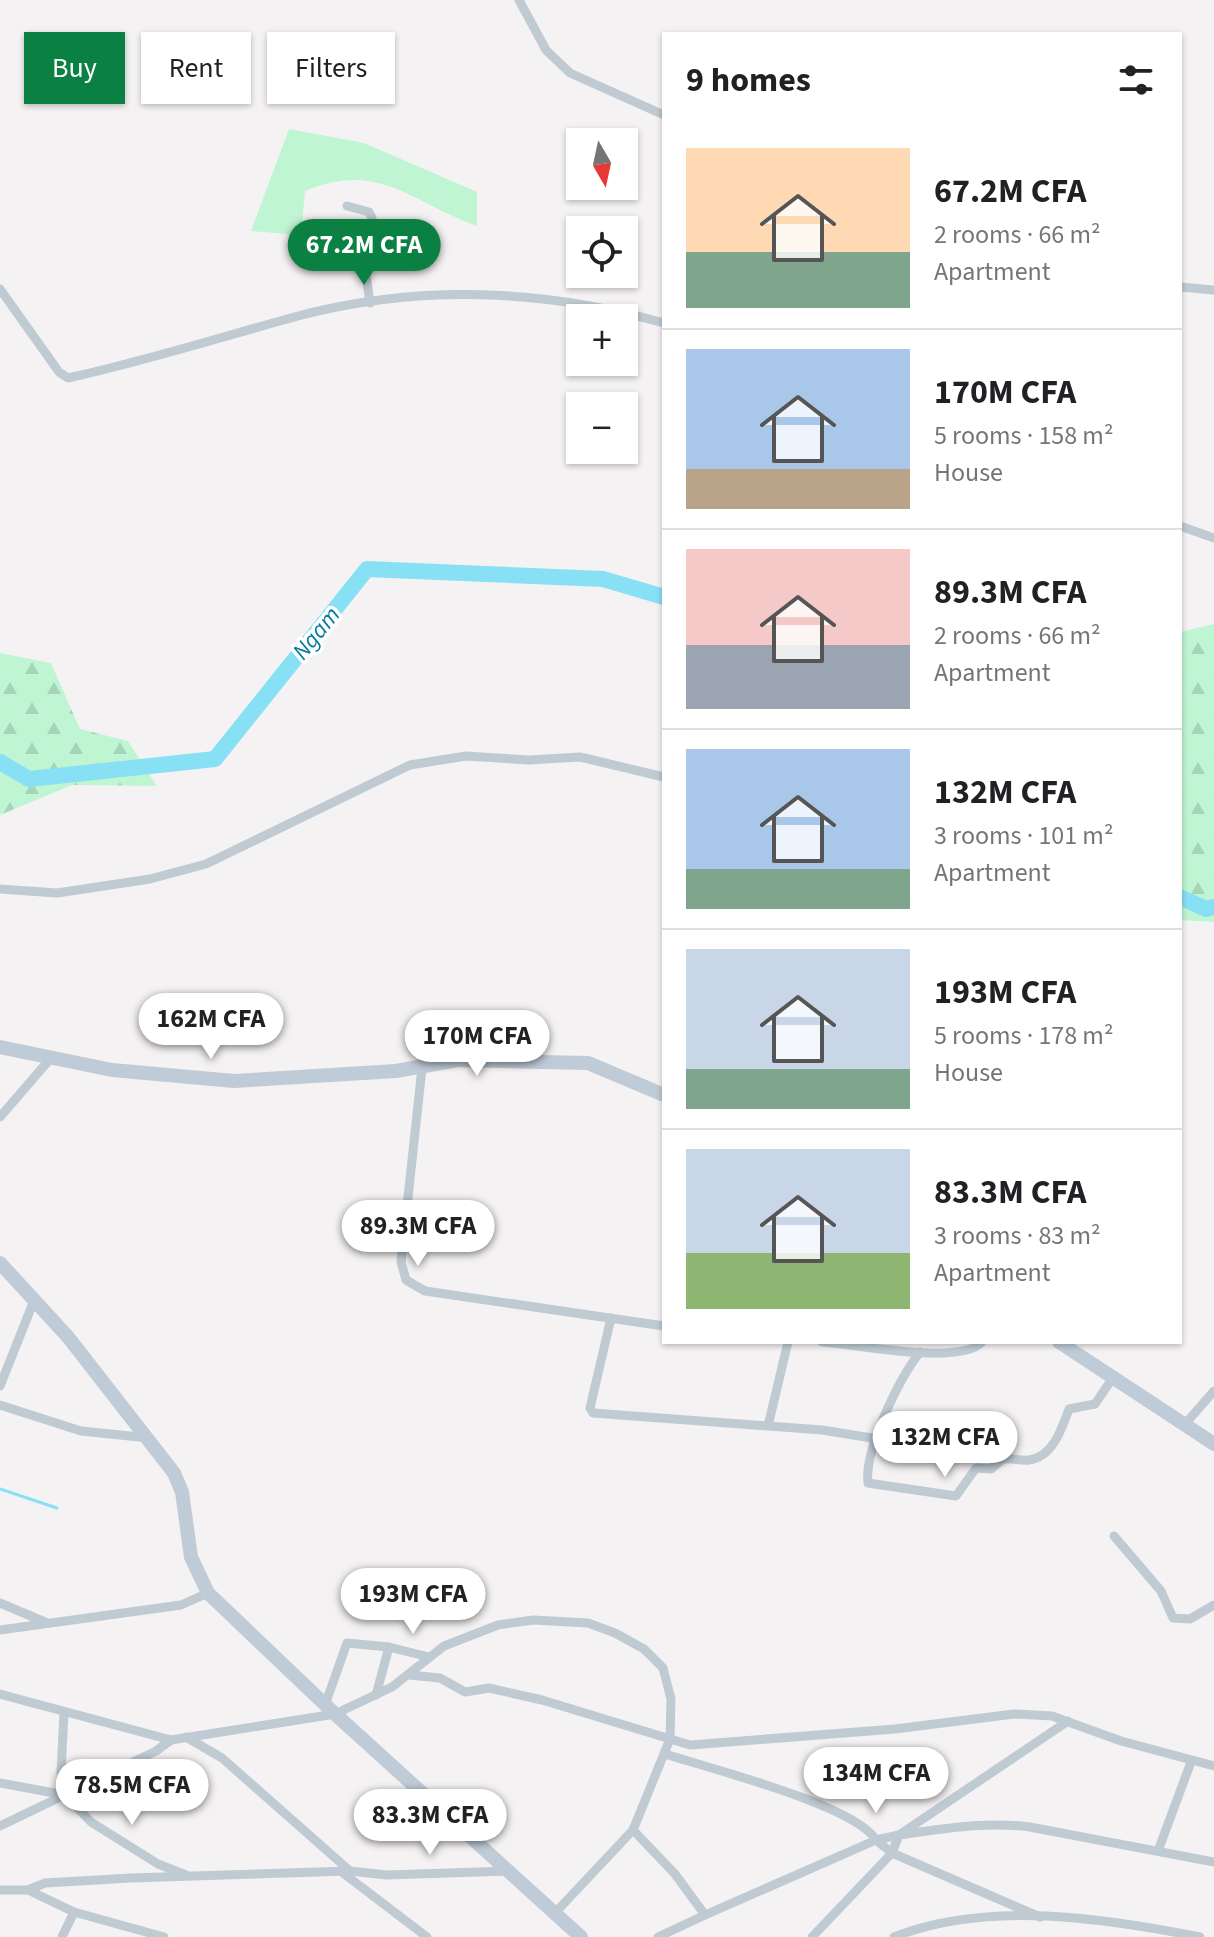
<!DOCTYPE html>
<meta charset="utf-8">
<style>
:root{--surface:#fff;--page:#f2f2f2;--text:#202124;--muted:#757577;--line:#e0e0e0;--accent:#0b8043}
body{margin:0;font-family:"Source Sans 3",sans-serif;background:var(--page);color:var(--text);height:100vh;display:flex;flex-direction:column;font-size:30px;white-space:nowrap}
*{box-sizing:border-box;margin:0}
p{font-size:26px;color:var(--muted)}
.icon{flex:none;width:44px;height:44px;fill:none;stroke:currentColor;stroke-width:2;stroke-linecap:round;stroke-linejoin:round}
.map{position:relative;flex:1;overflow:hidden}
.details{position:absolute;left:662px;top:32px;width:520px;height:1312px;display:flex;flex-direction:column;background:var(--surface);border-radius:0px;box-shadow:0 2px 6px #0004}
.details>*{flex:none}
.banner{position:absolute;left:24px;top:32px;width:518px;height:72px;display:flex;gap:16px}
.needle{width:52px;rotate:171deg}
.controls{position:absolute;left:566px;top:128px;display:grid;gap:16px}
.controls a{display:grid;place-items:center;width:72px;height:72px;border-radius:0px;background:var(--surface);box-shadow:0 2px 6px #0004;font-size:40px}
.price{position:absolute;translate:-50% -68px;padding:0 18px;border-radius:28px;background:#fff;color:#222;font-size:26px;line-height:52px;filter:drop-shadow(0 2px 4px #0008)}
.price::after{content:'';position:absolute;left:50%;top:48px;width:24px;height:18px;margin-left:-12px;background:inherit;clip-path:polygon(0 0,100% 0,50% 100%)}
.price.selected{background:var(--accent);color:#fff}
ul{padding:0;list-style:none}
li{display:flex;align-items:center;gap:24px;height:200px;padding:0 24px}
li+li{border-top:2px solid var(--line)}
li span{display:grid;place-items:center;flex:none;width:224px;height:160px;border-radius:0px;color:#555}
li>.icon{margin-inline-start:auto}
span .icon{width:96px;height:96px;fill:#fffc;stroke-width:1}
li b{font-size:34px}
h2{display:flex;justify-content:space-between;align-items:center;height:96px;padding:0 24px;font-size:34px}
.pill{padding:0 28px;border-radius:0px;background:var(--surface);box-shadow:0 2px 6px #0004;font-size:28px;line-height:72px}
.pill.selected{background:var(--accent);color:#fff}
.map>svg:first-child{display:block}
.green{fill:#bff5d3}
.forest{fill:url(#forest-firs)}
.lines{fill:none;stroke-linecap:round;stroke-linejoin:round}
.stream{stroke:#88e0f5;stroke-width:3}
.river{stroke:#88e0f5;stroke-width:16}
.street{stroke:#bfcad3;stroke-width:9}
.secondary{stroke:#bfcbd7;stroke-width:14}
.labels{text-anchor:middle;stroke-width:7;stroke-linejoin:round;paint-order:stroke}
.water-label{font-size:24px;font-style:italic;fill:#037c9b;stroke:#fff}
</style>
<div class="map">
<svg width="1214" height="1937" viewBox="0 0 1214 1937">
<defs>
<pattern id="forest-firs" width="22" height="20" patternUnits="userSpaceOnUse" patternTransform="scale(2)"><rect width="22" height="20" fill="#bff5d3"/><path d="M5 1l3.5 6h-7zM16 11l3.5 6h-7z" fill="#a6d4b8"/></pattern>
</defs>
<rect width="100%" height="100%" fill="#f5f2f3"/>
<path class="green" d="M289,129L364,143L477,192V226C410,202 380,160 305,191L301,235L251,231Z"/>
<g class="forest">
<polygon points="1214,624 1214,922 1180,920 1180,632"/>
<polygon points="0,653 51,663 80,729 128,741 157,786 72,785 0,815"/>
</g>
<g class="lines">
<polyline class="stream" points="0,1489 57,1508"/>
<g class="river">
<polyline points="0,762 29,779 215,759 367,569 603,579 664,597"/>
<polyline points="1180,897 1206,909 1214,907"/>
</g>
<g class="street">
<polyline points="519,0 546,50 570,73 664,115"/>
<polyline points="347,206 369,212 372,218 366,275 370,303"/>
<polyline points="1180,287 1214,290"/>
<path d="M0,289L59,372L68,378C146,361 221,337 298,316C419,284 544,289 664,323"/>
<polyline points="1180,526 1214,538"/>
<polyline points="0,889 57,893 150,879 206,864 410,765 466,756 529,760 580,757 664,777"/>
<polyline points="422,1068 401,1262 406,1280 425,1291 664,1326"/>
<polyline points="0,1117 50,1059"/>
<polyline points="611,1318 590,1408 593,1413 822,1430 878,1439"/>
<path d="M822,1342C855,1344 960,1366 982,1342"/>
<path d="M920,1352C899,1379 864,1450 868,1483L956,1496L976,1468L991,1469L1003,1459C1012,1458 1021,1461 1029,1460C1053,1457 1062,1428 1069,1409L1095,1404L1112,1379"/>
<polyline points="0,1386 35,1298"/>
<polyline points="0,1405 81,1431 149,1438"/>
<polyline points="1186,1423 1214,1391"/>
<polyline points="768,1426 788,1342"/>
<polyline points="1114,1536 1161,1591 1173,1618 1190,1619 1214,1605"/>
<polyline points="0,1603 45,1622"/>
<polyline points="0,1630 181,1605 208,1593"/>
<polyline points="409,1675 440,1678 465,1692 489,1688 542,1700 690,1745 895,1729 1014,1714 1052,1716 1121,1741 1214,1766"/>
<polyline points="0,1694 171,1740 335,1714 392,1687 444,1646 498,1625 533,1620 588,1623 615,1633 644,1649 663,1668 671,1699 670,1739 633,1830 554,1914"/>
<polyline points="376,1695 389,1647"/>
<polyline points="325,1705 347,1643 389,1647 429,1657"/>
<polyline points="64,1712 61,1773 65,1795"/>
<polyline points="186,1737 222,1758 350,1871"/>
<path d="M665,1754C708,1768 855,1805 876,1840L899,1835L1068,1721"/>
<polyline points="0,1783 65,1795 91,1822 158,1864 186,1875"/>
<polyline points="0,1826 156,1751 171,1740"/>
<polyline points="633,1830 675,1874 705,1915 658,1937"/>
<polyline points="1158,1851 1191,1762"/>
<polyline points="343,1873 427,1937"/>
<polyline points="0,1890 28,1890 74,1912 164,1937"/>
<polyline points="28,1890 45,1883 131,1878 350,1871 387,1875 509,1871"/>
<path d="M705,1915L876,1840L892,1853L899,1835C943,1829 986,1821 1030,1827L1214,1862"/>
<polyline points="62,1937 74,1912"/>
<polyline points="812,1937 892,1853 1040,1917"/>
<path d="M894,1937C988,1900 1104,1918 1200,1937"/>
</g>
<g class="secondary">
<polyline points="0,1047 112,1070 234,1081 396,1071 458,1060 588,1063 664,1095"/>
<polyline points="0,1263 68,1337 174,1473 182,1492 191,1557 208,1593 335,1714 581,1937"/>
<polyline points="1059,1342 1214,1444"/>
</g>
</g>
<g class="labels">
<g class="water-label">
<text transform="translate(316 633) rotate(-51)" y="8">Ngam</text>
</g>
</g>
</svg>
<div class="controls">
<a><svg class="needle" viewBox="-14 -14 28 28"><path d="M0-13l5 13h-10z" fill="#e53935"/><path d="M0 13l5-13h-10z" fill="#757577"/></svg></a>
<a><svg class="icon" aria-label="locate" viewBox="0 0 24 24"><circle cx="12" cy="12" r="6"/><path d="M12 2v4M12 18v4M2 12h4M18 12h4"/></svg></a>
<a>+</a>
<a>−</a>
</div>
<b class="price selected" style="left:364px;top:287px">67.2M CFA</b>
<b class="price" style="left:211px;top:1061px">162M CFA</b>
<b class="price" style="left:477px;top:1078px">170M CFA</b>
<b class="price" style="left:418px;top:1268px">89.3M CFA</b>
<b class="price" style="left:945px;top:1479px">132M CFA</b>
<b class="price" style="left:413px;top:1636px">193M CFA</b>
<b class="price" style="left:876px;top:1815px">134M CFA</b>
<b class="price" style="left:132px;top:1827px">78.5M CFA</b>
<b class="price" style="left:430px;top:1857px">83.3M CFA</b>
<div class="banner">
<a class="pill selected">Buy</a>
<a class="pill">Rent</a>
<a class="pill">Filters</a>
</div>
<section class="details">
<h2>9 homes<svg class="icon" aria-label="filters" viewBox="0 0 24 24"><path d="M4 7h16M4 17h16"/><circle cx="9" cy="7" r="2"/><circle cx="15" cy="17" r="2"/></svg></h2>
<ul>
<li><span style="background:linear-gradient(#ffd9b3 65%,#7fa58c 0)"><svg class="icon" aria-label="home" viewBox="0 0 24 24"><path d="M3 11l9-7 9 7M6 9v11h12V9"/></svg></span><div><b>67.2M CFA</b><p>2 rooms · 66 m²</p><p>Apartment</p></div></li>
<li><span style="background:linear-gradient(#a9c7e8 75%,#b9a48a 0)"><svg class="icon" aria-label="home" viewBox="0 0 24 24"><path d="M3 11l9-7 9 7M6 9v11h12V9"/></svg></span><div><b>170M CFA</b><p>5 rooms · 158 m²</p><p>House</p></div></li>
<li><span style="background:linear-gradient(#f6c9c9 60%,#9aa5b1 0)"><svg class="icon" aria-label="home" viewBox="0 0 24 24"><path d="M3 11l9-7 9 7M6 9v11h12V9"/></svg></span><div><b>89.3M CFA</b><p>2 rooms · 66 m²</p><p>Apartment</p></div></li>
<li><span style="background:linear-gradient(#a9c7e8 75%,#7fa58c 0)"><svg class="icon" aria-label="home" viewBox="0 0 24 24"><path d="M3 11l9-7 9 7M6 9v11h12V9"/></svg></span><div><b>132M CFA</b><p>3 rooms · 101 m²</p><p>Apartment</p></div></li>
<li><span style="background:linear-gradient(#c9d6e8 75%,#7fa58c 0)"><svg class="icon" aria-label="home" viewBox="0 0 24 24"><path d="M3 11l9-7 9 7M6 9v11h12V9"/></svg></span><div><b>193M CFA</b><p>5 rooms · 178 m²</p><p>House</p></div></li>
<li><span style="background:linear-gradient(#c9d6e8 65%,#8fb573 0)"><svg class="icon" aria-label="home" viewBox="0 0 24 24"><path d="M3 11l9-7 9 7M6 9v11h12V9"/></svg></span><div><b>83.3M CFA</b><p>3 rooms · 83 m²</p><p>Apartment</p></div></li>
</ul>
</section>
</div>
